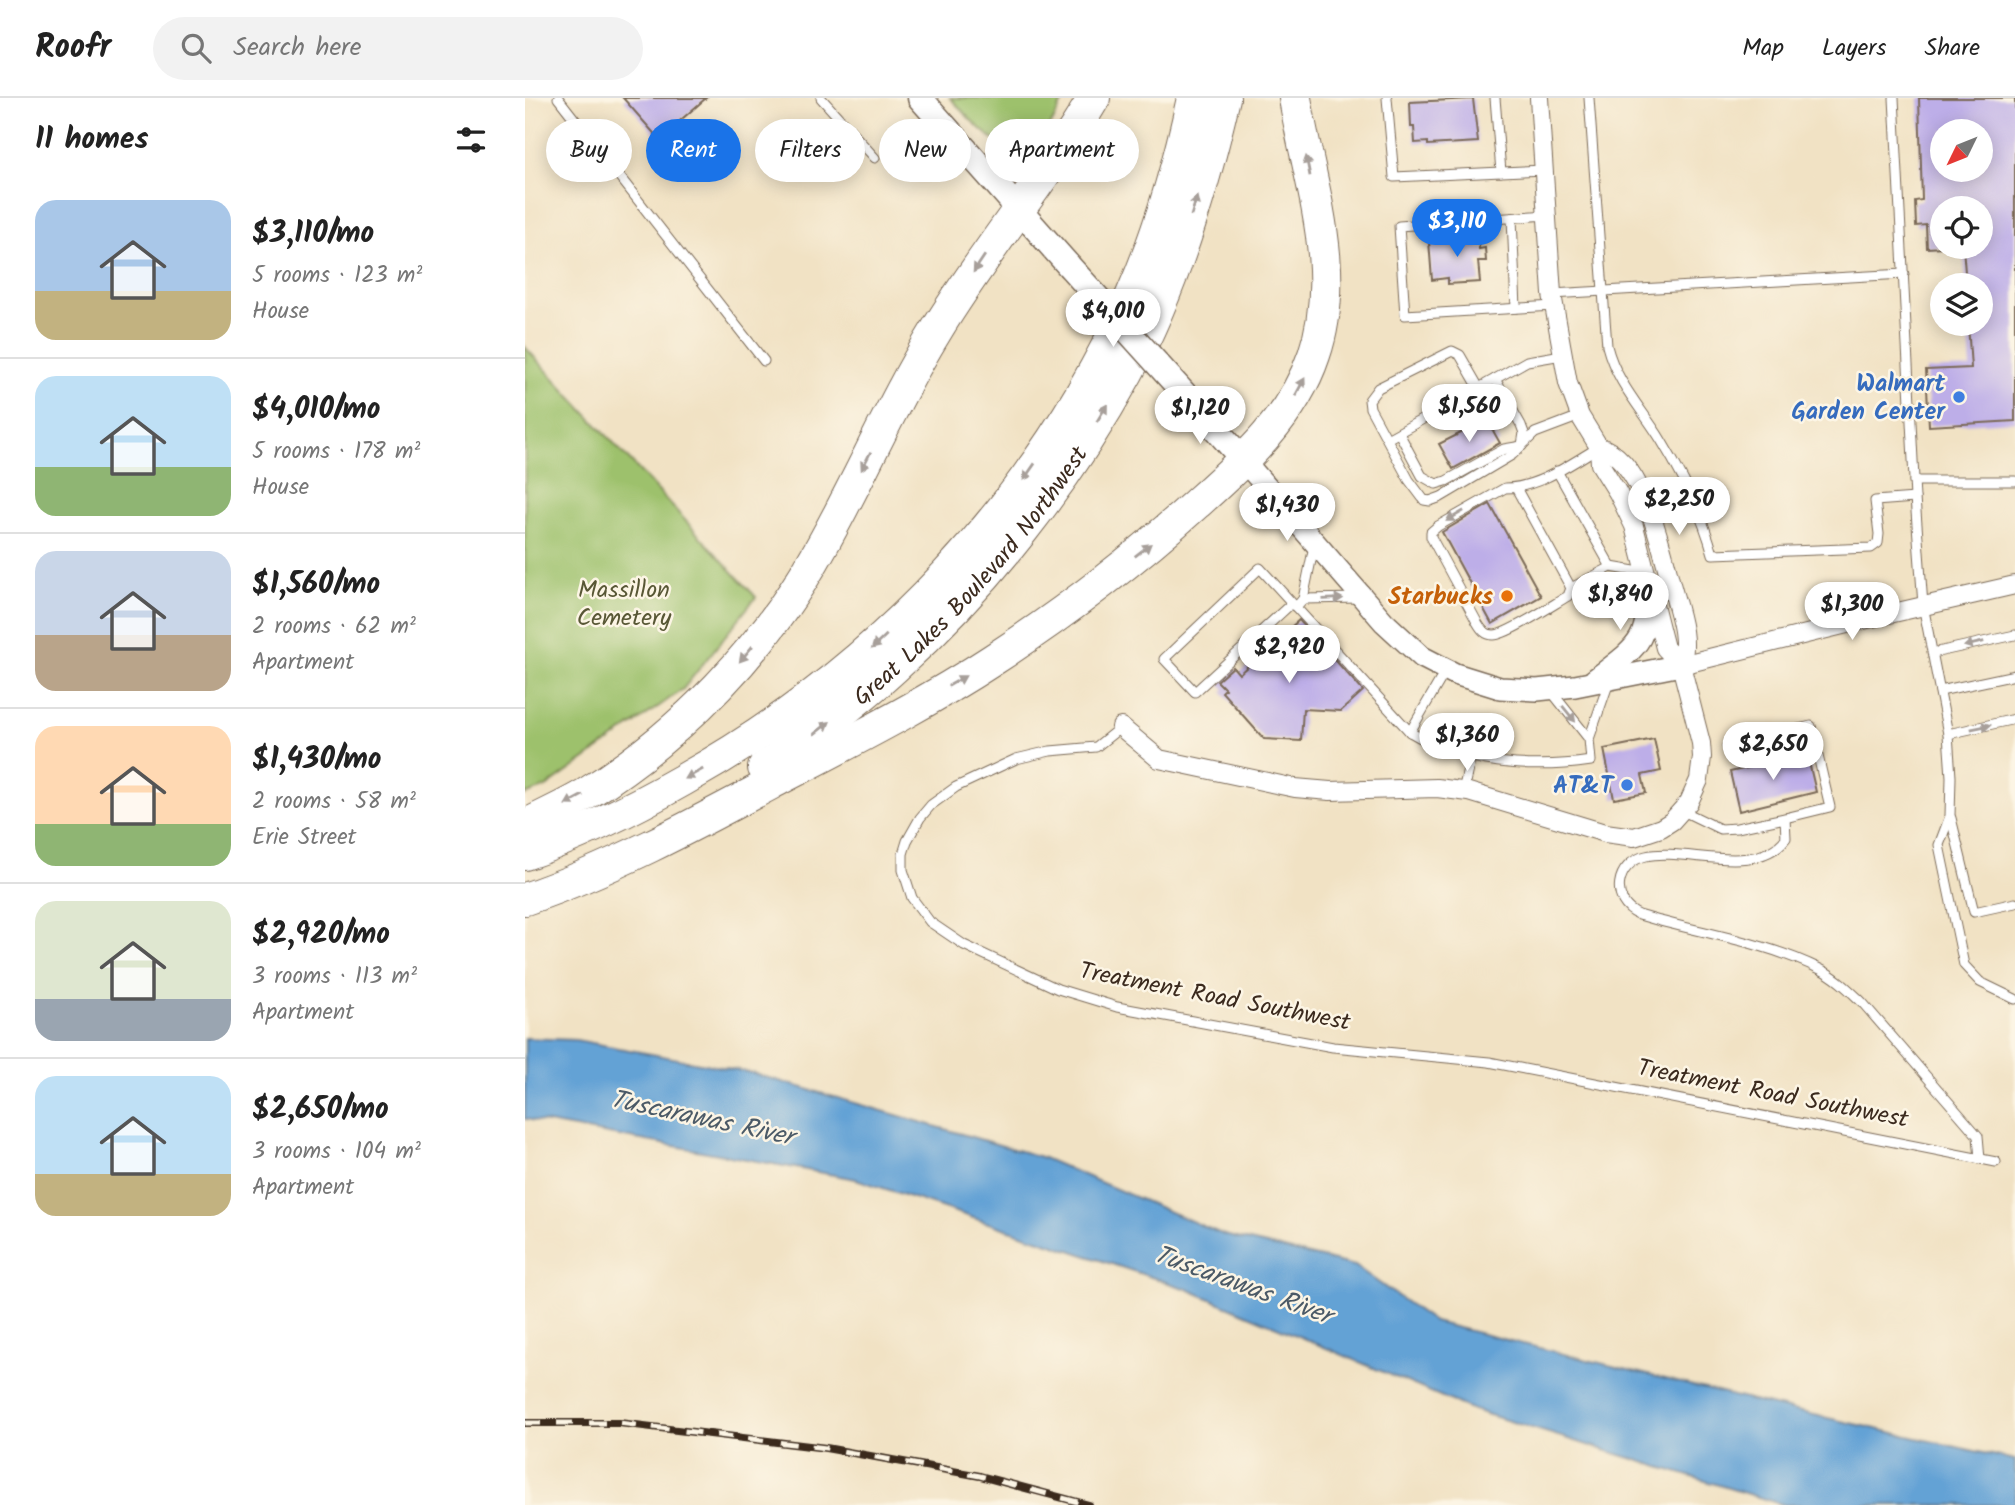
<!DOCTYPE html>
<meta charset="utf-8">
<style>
:root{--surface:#fff;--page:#f2f2f2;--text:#222;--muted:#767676;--line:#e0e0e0;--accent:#1a73e8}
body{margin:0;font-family:Kalam,sans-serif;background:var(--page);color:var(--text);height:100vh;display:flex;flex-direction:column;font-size:26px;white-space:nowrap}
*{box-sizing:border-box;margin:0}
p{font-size:23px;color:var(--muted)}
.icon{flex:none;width:38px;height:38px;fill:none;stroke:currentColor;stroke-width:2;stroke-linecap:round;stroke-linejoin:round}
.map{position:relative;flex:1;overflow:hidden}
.details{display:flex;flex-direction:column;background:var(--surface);width:525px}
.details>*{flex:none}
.guide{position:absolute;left:21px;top:21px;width:665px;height:63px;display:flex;gap:14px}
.needle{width:46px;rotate:227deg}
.buttons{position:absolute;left:1405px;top:21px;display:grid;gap:14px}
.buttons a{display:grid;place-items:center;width:63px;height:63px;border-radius:50%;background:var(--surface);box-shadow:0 4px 18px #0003;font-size:35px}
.price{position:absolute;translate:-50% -60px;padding:0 16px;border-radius:24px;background:#fff;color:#222;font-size:23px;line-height:46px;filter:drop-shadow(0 2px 4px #0008)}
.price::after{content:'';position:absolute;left:50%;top:42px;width:21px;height:16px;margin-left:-10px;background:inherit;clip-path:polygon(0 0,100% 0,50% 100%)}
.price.active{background:var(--accent);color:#fff}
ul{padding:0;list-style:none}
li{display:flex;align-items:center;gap:21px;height:175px;padding:0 35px}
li+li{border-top:2px solid var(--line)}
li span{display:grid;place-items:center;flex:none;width:196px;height:140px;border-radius:21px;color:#555}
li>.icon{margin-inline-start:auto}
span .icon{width:84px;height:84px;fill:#fffc;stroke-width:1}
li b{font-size:30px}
h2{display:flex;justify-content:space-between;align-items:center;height:84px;padding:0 35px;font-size:30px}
.chip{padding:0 24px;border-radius:32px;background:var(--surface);box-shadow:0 4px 18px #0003;font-size:24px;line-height:63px}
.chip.active{background:var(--accent);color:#fff}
header{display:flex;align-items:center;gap:42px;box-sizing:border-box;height:98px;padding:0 35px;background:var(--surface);border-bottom:2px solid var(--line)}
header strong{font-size:33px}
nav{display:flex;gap:38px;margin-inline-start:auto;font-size:24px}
.search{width:490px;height:63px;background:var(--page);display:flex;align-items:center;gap:18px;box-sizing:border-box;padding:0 24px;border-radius:38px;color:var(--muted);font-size:26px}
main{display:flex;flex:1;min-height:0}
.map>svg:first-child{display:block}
.green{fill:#9dc16c;stroke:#6c7645;stroke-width:2}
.water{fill:#64a2d5;stroke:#50667a;stroke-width:2}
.building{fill:#bdaee8;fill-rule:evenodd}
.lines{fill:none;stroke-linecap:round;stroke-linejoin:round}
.service-casing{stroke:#7b6a58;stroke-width:11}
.minor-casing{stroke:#7b6a58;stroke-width:20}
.tertiary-casing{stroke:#7b6a58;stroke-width:24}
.secondary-casing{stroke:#7b6a58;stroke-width:27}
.motorway-casing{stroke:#7b6a58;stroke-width:34}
.service{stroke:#fff;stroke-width:9}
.minor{stroke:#fff;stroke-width:18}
.tertiary{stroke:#fff;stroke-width:21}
.secondary{stroke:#fff;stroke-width:24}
.motorway{stroke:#fff;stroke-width:32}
.rail-casing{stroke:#3b2a1e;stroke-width:8}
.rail{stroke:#fcf5e5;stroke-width:5;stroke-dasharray:16;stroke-linecap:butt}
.secondary-bridge-casing{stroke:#7b6a58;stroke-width:27;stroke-linecap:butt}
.secondary-bridge{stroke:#fff;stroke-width:24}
.oneway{fill:#a79f9a}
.shop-dot{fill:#3f7fe0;stroke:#fcf5e5;stroke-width:2.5}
.food-dot{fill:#e8710a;stroke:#fcf5e5;stroke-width:2.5}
.labels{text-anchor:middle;stroke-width:5;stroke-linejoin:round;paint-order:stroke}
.shop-label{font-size:24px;font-weight:bold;fill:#366cbe;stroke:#fcf5e5;text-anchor:end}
.street-label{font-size:24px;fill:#3b2a1e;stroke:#fcf5e5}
.park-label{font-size:24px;fill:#585735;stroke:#fcf5e5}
.food-label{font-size:24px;font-weight:bold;fill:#c56008;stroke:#fcf5e5;text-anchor:end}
.water-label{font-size:26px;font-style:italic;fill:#4b5a67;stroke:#fcf5e5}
</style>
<header>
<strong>Roofr</strong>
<div class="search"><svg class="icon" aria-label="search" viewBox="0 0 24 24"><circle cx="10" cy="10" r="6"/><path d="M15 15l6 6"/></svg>Search here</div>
<nav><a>Map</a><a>Layers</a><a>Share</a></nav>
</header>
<main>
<section class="details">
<h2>11 homes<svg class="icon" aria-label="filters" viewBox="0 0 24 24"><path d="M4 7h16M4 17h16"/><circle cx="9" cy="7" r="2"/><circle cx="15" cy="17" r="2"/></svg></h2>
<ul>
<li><span style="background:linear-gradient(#a9c7e8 65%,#c2b280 0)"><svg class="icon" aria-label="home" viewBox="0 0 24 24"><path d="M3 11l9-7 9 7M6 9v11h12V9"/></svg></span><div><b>$3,110/mo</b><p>5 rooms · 123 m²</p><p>House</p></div></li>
<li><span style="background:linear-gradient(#bfe0f5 65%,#8fb573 0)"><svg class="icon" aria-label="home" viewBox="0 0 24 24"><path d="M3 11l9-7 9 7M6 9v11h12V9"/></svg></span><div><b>$4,010/mo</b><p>5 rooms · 178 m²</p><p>House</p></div></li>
<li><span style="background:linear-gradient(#c9d6e8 60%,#b9a48a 0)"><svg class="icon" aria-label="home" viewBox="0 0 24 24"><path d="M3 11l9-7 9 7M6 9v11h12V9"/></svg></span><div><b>$1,560/mo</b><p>2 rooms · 62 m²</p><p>Apartment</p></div></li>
<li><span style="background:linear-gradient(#ffd9b3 70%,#8fb573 0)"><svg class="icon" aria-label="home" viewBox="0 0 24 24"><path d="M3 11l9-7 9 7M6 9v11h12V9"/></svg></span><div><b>$1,430/mo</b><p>2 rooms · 58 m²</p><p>Erie Street</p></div></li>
<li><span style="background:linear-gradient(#dfe7d0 70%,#9aa5b1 0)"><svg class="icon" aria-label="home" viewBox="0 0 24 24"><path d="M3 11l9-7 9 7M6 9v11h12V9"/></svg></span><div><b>$2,920/mo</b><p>3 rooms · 113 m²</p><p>Apartment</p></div></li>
<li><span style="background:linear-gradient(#bfe0f5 70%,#c2b280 0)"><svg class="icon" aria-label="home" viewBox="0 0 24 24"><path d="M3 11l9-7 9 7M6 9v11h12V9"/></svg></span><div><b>$2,650/mo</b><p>3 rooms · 104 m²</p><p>Apartment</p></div></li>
</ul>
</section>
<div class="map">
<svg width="1490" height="1407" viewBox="0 0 1490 1407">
<rect width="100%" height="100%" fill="#fcf5e5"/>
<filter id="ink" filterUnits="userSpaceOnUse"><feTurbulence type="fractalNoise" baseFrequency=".0143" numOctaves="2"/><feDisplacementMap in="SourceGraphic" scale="14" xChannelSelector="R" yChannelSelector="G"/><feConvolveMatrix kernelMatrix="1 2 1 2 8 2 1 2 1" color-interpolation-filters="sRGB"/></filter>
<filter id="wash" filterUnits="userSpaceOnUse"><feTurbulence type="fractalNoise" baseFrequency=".00686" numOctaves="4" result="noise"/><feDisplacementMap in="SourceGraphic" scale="28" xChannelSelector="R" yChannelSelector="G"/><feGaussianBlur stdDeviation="1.57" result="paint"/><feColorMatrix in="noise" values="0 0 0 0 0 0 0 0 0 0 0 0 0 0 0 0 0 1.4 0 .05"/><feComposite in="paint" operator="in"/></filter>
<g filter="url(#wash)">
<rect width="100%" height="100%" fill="#f1e2c4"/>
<g class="green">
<path d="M425,0H539C534,11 529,24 521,34C488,77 449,24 425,0Z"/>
<polygon points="0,249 231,499 158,591 21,689 0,697"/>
</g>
<polygon class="water" points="0,940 51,942 223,974 516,1059 699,1137 830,1168 909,1224 1249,1308 1490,1362 1490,1407 1259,1407 948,1312 662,1191 331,1081 0,1021"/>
<g id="blocks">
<g class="building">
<polygon points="98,0 181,0 134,41"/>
<path d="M1394,0H1490V323L1404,328L1401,272L1446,270L1443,226H1456V187H1441L1438,149H1456V110H1418V149L1402,150L1401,127L1391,128L1390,103L1397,102ZM1418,33H1456V72H1418Z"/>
<polygon points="948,1 953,44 903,47 903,44 890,45 889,29 886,29 885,4"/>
<polygon points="953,135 954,151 960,150 961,163 953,163 955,184 923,186 923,180 907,182 904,143 921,142 920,137"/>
<polygon points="962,322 975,345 928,371 914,346"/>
<polygon points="965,406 1016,498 967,526 917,434"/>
<polygon points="774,522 838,593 816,613 778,611 776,643 739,641 697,594 700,591 692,583 708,569 714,576"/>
<polygon points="1129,641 1136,673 1117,677 1121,695 1089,701 1079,651"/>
<polygon points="1282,656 1291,694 1214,713 1205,674"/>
</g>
</g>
</g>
<g filter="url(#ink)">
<use href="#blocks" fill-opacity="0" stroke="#7b6a58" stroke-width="2"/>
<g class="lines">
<defs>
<g id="service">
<polyline points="33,0 239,263"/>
<polyline points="296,0 350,60"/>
<polyline points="862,0 869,79 1019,72"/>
<polyline points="970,0 976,74"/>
<path d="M1064,0L1082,248C1091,284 1117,311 1136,342C1158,378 1177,416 1188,456L1346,450L1353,445L1354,436L1350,403L1390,400"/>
<polyline points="1369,0 1390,400 1398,507 1423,636 1426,679 1425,718 1414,747 1439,867 1455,884 1490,901"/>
<polyline points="1022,117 874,128 880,217 1029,208"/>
<polyline points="987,120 991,210"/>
<polyline points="1027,196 1379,176"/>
<polyline points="970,281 996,327 999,335 997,347"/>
<polyline points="954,290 1002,263 1037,257"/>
<polyline points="874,335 897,378 911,386 921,383 979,351 997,348"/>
<polyline points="862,341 954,290 935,257 927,253 853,290 844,302 845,310 884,382 899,402 905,403 916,399 987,357 1010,335 1055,318"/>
<path d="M1074,349C1047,365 1013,390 980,390L913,428L906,434V439L952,524C956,531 960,537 969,537C982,537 1029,506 1043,498L1046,490L1086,469L1121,475"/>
<polyline points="1032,373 1086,469"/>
<polyline points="1389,383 1490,383"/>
<polyline points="991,390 1046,490"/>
<polyline points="778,501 836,500"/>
<path d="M767,505L670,594L639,561L735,470L885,634C938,666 1005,672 1066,663L1064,641L1084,584"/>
<polyline points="771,509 778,501 789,448"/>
<polyline points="1408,555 1490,537"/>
<polyline points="1026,593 1064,641"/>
<polyline points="1415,593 1490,577"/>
<polyline points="596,629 571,649 525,653 491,661 431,689 406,707 395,720 382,743 378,756 378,772 387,800 405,824 439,847 533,891 592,909 808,949 964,964 1471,1064"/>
<polyline points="885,634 921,572"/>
<polyline points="1423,636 1490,621"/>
<polyline points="1202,648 1286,628 1305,709 1260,720"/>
<polyline points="938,693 946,658"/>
<path d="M1158,713L1195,731L1212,730L1260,720L1261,740C1231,780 1160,749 1121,758C1090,765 1084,804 1114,817C1173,835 1239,843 1295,871C1311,879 1324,892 1337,904L1453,1038L1455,1061"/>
<polyline points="1426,720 1449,814 1490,805"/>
</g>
<g id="minor">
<polyline points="1014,0 1027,196 1043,285 1055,318 1074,349 1075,366 1093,395 1109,428 1140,550 1156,567"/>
<path d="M1074,349C1116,359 1136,446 1145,482C1152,510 1165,539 1156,567"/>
<polyline points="1156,567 1338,522 1490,487"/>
<polyline points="596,629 634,661 770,690 805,693 912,690 944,694 1080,735 1109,739 1136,730 1147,723 1164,704 1174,682 1177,659 1176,645 1156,567"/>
</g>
<g id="tertiary">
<polyline points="719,363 859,524 897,559 930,576 975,590 1012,592 1050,588 1156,567"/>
<path d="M1069,582C1118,545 1123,544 1123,482"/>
</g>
<g id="secondary">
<polyline points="395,0 544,168"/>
<polyline points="666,303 719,363"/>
</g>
<g id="motorway">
<path id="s1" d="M239,670C284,639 329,607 369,570C462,486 542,384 602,275C647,193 678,91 699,0"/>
<path d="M0,728C20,717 41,708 61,696C156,637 240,550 294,453C335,381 367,304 411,233C460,152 521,81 569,0"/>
<path d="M0,756C55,737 107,711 158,682C354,573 515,403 607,197C634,135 654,66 668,0"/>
<path d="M0,801C90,770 174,724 258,679C329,642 402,605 469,561C541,514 608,463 671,406C719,363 768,320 789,257C818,173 784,84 770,0"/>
</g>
</defs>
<use href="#service" class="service-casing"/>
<use href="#minor" class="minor-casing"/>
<use href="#tertiary" class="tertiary-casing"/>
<use href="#secondary" class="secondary-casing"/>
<use href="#motorway" class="motorway-casing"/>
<use href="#service" class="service"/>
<use href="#minor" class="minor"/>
<use href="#tertiary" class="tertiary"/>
<use href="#secondary" class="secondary"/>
<use href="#motorway" class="motorway"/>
<defs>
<polyline id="rail" points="0,1325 94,1325 301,1350 455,1378 564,1407"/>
</defs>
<use href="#rail" class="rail-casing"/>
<use href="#rail" class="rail"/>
<defs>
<polyline id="secondary-bridge" points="544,168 666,303"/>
</defs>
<use href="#secondary-bridge" class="secondary-bridge-casing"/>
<use href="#secondary-bridge" class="secondary-bridge"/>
</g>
<defs><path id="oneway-solid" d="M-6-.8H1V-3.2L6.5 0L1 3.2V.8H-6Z" transform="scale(1.75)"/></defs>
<g class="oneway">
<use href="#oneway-solid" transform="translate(783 68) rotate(-101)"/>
<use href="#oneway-solid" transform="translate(669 108) rotate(-73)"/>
<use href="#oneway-solid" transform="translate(454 166) rotate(124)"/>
<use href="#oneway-solid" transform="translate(775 289) rotate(-62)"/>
<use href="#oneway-solid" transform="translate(577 315) rotate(-59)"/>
<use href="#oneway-solid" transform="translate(341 363) rotate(117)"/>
<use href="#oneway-solid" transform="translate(504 374) rotate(125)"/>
<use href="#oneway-solid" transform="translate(930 418) rotate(150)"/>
<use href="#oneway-solid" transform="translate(618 452) rotate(-38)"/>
<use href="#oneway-solid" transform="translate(808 501) rotate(-2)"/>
<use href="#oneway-solid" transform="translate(354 544) rotate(137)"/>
<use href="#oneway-solid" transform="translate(1449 546) rotate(167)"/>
<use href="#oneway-solid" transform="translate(221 556) rotate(130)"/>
<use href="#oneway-solid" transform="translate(432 583) rotate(-30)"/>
<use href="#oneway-solid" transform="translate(1044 616) rotate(51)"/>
<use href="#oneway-solid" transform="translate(1456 629) rotate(-12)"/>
<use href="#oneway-solid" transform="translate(297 630) rotate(-38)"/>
<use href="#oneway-solid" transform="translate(169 676) rotate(151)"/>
<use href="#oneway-solid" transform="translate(49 702) rotate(151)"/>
</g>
</g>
<g class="shop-dot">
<circle cx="1434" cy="299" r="7"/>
<circle cx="1102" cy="687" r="7"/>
</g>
<circle class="food-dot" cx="982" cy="498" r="7"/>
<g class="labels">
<g class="shop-label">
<text x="1420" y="293">Walmart<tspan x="1420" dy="28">Garden Center</tspan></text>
<text x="1088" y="695">AT&amp;T</text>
</g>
<g class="street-label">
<text dy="8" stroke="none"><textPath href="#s1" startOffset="284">Great Lakes Boulevard Northwest</textPath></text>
<text transform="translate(690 898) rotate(11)" y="8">Treatment Road Southwest</text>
<text transform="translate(1248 995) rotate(11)" y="8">Treatment Road Southwest</text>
</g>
<g class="park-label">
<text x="99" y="499">Massillon<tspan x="99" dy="28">Cemetery</tspan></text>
</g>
<g class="food-label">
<text x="968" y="506">Starbucks</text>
</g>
<g class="water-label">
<text transform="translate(177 1019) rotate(12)" y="9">Tuscarawas River</text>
<text transform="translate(718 1186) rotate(20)" y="9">Tuscarawas River</text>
</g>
</g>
</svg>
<div class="buttons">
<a><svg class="needle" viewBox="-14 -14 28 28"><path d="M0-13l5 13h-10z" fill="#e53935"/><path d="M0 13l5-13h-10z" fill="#767676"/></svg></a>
<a><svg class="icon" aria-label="locate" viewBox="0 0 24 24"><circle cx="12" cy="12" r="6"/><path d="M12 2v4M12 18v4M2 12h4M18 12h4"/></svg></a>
<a><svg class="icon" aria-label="layers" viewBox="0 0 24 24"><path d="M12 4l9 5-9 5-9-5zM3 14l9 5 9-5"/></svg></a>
</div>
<b class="price active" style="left:932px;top:161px">$3,110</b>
<b class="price" style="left:588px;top:251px">$4,010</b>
<b class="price" style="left:944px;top:346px">$1,560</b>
<b class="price" style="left:675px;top:348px">$1,120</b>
<b class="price" style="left:1154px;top:439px">$2,250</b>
<b class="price" style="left:762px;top:445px">$1,430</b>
<b class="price" style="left:1095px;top:534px">$1,840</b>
<b class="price" style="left:1327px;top:544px">$1,300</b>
<b class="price" style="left:764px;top:587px">$2,920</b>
<b class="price" style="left:942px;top:675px">$1,360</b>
<b class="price" style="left:1248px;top:684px">$2,650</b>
<div class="guide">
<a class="chip">Buy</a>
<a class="chip active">Rent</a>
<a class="chip">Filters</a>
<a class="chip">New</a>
<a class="chip">Apartment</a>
</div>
</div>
</main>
